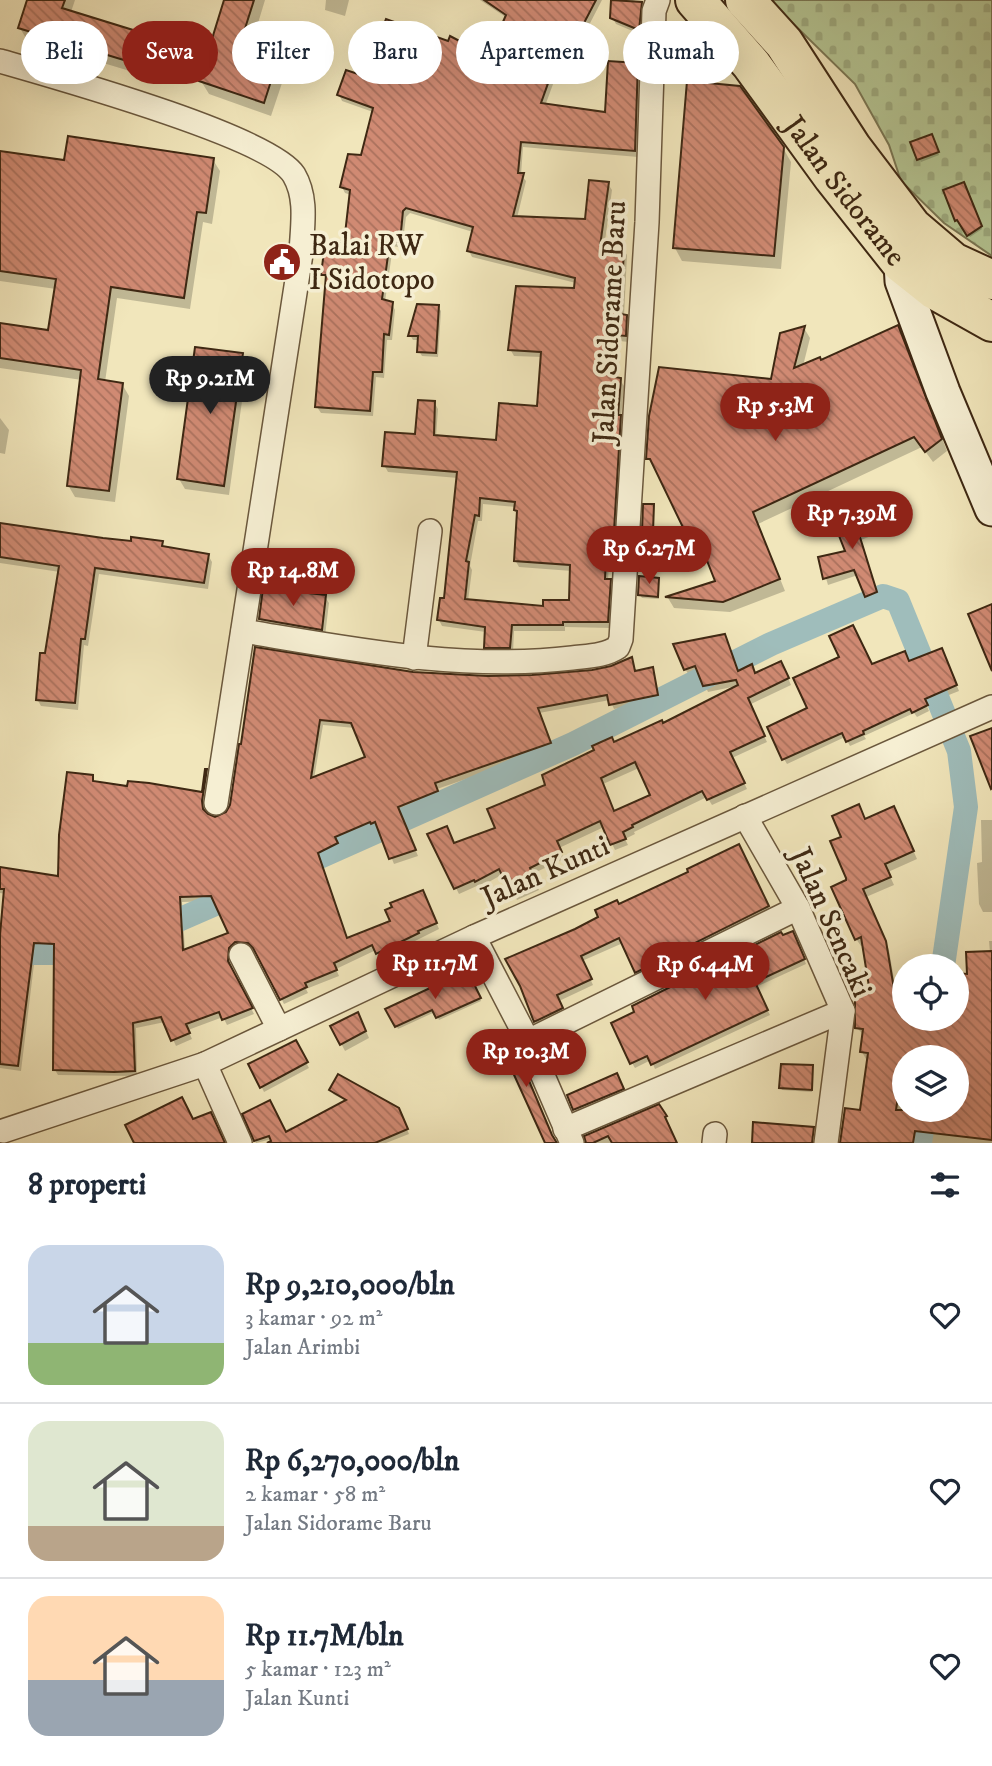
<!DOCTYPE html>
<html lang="id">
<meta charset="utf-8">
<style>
:root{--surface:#fff;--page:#f2f2f3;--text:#1f2937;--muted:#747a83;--line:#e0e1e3;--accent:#8f2418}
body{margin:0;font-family:"IM FELL DW Pica",serif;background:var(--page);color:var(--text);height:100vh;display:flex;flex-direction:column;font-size:26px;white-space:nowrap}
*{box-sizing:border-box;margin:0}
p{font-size:23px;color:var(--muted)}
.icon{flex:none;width:38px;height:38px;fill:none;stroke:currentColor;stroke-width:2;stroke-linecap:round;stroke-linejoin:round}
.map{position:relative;height:1143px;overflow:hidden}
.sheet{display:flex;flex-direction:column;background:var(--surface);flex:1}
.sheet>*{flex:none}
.hud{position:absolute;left:21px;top:21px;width:950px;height:63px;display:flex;gap:14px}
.fabs{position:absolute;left:892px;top:954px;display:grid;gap:14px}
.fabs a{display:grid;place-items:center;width:77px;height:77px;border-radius:50%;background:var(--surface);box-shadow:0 7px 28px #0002;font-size:35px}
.price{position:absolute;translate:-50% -60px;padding:0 16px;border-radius:24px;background:var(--accent);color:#fff;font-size:23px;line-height:46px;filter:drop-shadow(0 2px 4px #0008)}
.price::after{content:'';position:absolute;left:50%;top:42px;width:21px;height:16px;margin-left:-10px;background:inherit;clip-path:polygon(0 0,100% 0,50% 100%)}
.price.active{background:#222;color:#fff}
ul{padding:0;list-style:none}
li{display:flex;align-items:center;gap:21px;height:175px;padding:0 28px}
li+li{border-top:2px solid var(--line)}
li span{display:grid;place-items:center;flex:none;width:196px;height:140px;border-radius:21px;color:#555}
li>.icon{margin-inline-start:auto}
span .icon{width:84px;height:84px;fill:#fffc;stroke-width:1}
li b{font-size:30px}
h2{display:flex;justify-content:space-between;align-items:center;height:84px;padding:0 28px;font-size:30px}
.tag{padding:0 24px;border-radius:32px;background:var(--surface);box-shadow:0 7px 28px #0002;font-size:24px;line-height:63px}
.tag.active{background:var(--accent);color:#fff}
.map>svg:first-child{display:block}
.cemetery{fill:url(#cemetery-stones);stroke:#7a7754;stroke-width:2}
.shadow{fill:#0003;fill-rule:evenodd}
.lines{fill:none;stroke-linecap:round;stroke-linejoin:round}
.canal{stroke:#9fbdbb;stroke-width:24}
.building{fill:url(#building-back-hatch);stroke:#3e2813;stroke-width:2;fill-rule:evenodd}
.street-casing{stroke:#6b583d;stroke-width:26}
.secondary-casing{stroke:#3e2813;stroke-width:37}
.highway-casing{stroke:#3e2813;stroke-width:42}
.street{stroke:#f6efd3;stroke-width:23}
.secondary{stroke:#f6efd3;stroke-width:33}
.highway{stroke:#f1e6bb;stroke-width:38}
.labels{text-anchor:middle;stroke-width:7;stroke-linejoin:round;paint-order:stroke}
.street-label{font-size:30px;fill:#3e2813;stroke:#f6efd3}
.poi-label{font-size:30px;fill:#3e2813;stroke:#f6efd3;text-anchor:start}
</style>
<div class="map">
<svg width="992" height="1143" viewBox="0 0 992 1143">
<defs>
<pattern id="cemetery-stones" width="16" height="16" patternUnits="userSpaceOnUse" patternTransform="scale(1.75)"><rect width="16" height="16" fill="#b5c694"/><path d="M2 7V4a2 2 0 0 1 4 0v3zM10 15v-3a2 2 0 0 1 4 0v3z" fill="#9daa7f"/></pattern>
<pattern id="building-back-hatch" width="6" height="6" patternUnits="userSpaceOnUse" patternTransform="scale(1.75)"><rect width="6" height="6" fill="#d08a73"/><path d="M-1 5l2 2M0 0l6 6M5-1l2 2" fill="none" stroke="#aa715d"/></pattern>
</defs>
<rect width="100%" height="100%" fill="#f1e6bb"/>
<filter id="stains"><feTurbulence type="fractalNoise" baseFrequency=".00286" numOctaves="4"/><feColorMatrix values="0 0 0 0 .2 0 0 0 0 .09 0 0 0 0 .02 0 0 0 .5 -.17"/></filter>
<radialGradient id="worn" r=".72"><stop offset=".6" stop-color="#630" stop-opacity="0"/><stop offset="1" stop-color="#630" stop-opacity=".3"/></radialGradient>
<polygon class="cemetery" points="769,0 992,0 992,256 944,223 901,181 889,145 855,84"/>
<g class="shadow">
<polygon points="29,0 75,0 71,12 145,35 152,47 143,75 27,40 20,28"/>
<polygon points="226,0 265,0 252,43 280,52 288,65 271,116 209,94 201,81"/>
<polygon points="326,0 349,0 345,16 325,10"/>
<path d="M480,0H602L587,29L578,28L563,57L545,106L607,114L637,64L641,71L638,157L523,147L521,175L526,181L517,218L586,221L608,184L612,190L604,248L623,249L627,255L624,316L626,317L630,323L629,342L619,341L617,379L620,380L624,386L621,418L624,423L616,538L615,546H610L608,581L613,587L611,628L565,627V631H514L513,653H489L485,647L486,632L442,626L439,620L446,600L458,478L388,472L384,465L417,435L434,402L438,409L436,437L497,442L539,407L542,357L514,356L510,349L575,290L576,283L472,257L469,251L473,232L410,213L406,217L402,248L393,246L385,302L392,304L395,310L392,340H387L384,378L376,377L373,416L321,413L317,407L327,281L323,274L343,247L347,236L351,195L345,193L342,187L362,157L373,112L342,101L339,94L365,79L489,58L507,18ZM483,504L516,507L519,515L515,560L519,567L572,571L570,602L545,608L468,601L472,570L470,566L478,521H482Z"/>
<polygon points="613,0 633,0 641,3 645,10 642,35 616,24 612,17"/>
<polygon points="933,139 939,155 921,162 913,143"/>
<polygon points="783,148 791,162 781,269 682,261 675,248"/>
<polygon points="0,153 66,162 213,160 220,171 212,224 203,222 190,309 117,298 105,382 122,384 129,396 115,502 75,497 68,485 82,380 0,368 0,324 49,332 56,289 0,281"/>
<polygon points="965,186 982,229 970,237 960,221 958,222 945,191"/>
<polygon points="438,307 441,311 438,357 422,356 419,351 419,340 413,340 410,335"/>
<polygon points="897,327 903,338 947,451 933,462 922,447 758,524 785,591 730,612 674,608 668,598 717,582 704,549 697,552 657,470 655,470 648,458 773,381 804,328 810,338 803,366 821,362"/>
<polygon points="242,355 247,365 229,495 185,489 179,479"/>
<polygon points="0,418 9,430 5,454 0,453"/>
<polygon points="653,506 654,534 645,534 644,531"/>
<polygon points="874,515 881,532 861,540 879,599 870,602 858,575 828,585 820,558 848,552 836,524"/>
<polygon points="0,524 103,540 162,543 165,549 208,555 212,562 208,589 99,574 88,646 84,645 78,710 41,706 37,699 60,572 0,563"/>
<polygon points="658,579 659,599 642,598 640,595"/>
<polygon points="325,597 329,603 325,636 264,625 260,619"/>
<path d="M724,636L738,673L755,675L784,669L791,685L749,705L767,742L732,758L747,789L712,805L707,797L634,832L635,834L625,839L628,845L615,850L604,827L559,848L564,859L532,874L539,890L517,900L503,874L480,887L479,885L459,894L429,835L454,845L498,829L548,786L614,744L663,724L737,686L708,692L699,671L689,675L685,669ZM639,768L653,796L615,813L603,784Z"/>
<polygon points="944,655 959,691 926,704 929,711 917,717 914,713 864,736 866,739 850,746 845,737 787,764 784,759 810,709 872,666 909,663"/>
<path d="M632,659L636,672L652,669L660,700L614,709L610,700L539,713L553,749L437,789L440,797L400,813L418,856L394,864L379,827L374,826L337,843L339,849L320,859L347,940L393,922L426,898L439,929L393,952L394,954L380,958L376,950L336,969L339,976L306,989L308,993L284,1004L258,953L253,948L239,947L231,954L230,968L254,1014L227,1025L223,1017L188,1030L192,1039L176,1046L165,1022L136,1028L137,1076L58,1075L55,1070L56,949L36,948L21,1071L0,1068V954L6,894L0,893V868L59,878L92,777L95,783L128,788L149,785L204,794L206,772L209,777L205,814L215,819L228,814L232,806L241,746L411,673L531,677L606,669ZM323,725L355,728L367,758L314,779ZM216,901L230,934L185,951L182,902Z"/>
<path d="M898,816L917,859L888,872L894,885L866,897L889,950L897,997L905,1018H957L969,976L990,953L989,941H992V1143H842L862,1111L869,1060L866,1059L862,1052L864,1035L857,1028L873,995L864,945L861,946L856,939L843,838L866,821ZM905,1057H957V1110H946V1120L900,1118L905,1083Z"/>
<polygon points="981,820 992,820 992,912 983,912 979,904 977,863 982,862"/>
<polygon points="741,851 771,912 639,977 623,943 582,961 593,985 559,1001 564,1014 539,1027 522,986 576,931 619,906"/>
<polygon points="782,937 795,938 806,964 756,987 770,1015 655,1069 651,1060 635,1068 632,1063 637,1012"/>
<polygon points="469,976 481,1001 439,1020 435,1012 398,1029 388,1009"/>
<polygon points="361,1020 369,1038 345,1051 332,1026"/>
<polygon points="573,1037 576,1044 552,1055 548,1049"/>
<polygon points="295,1042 309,1068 264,1092 251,1065"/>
<polygon points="812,1067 812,1092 782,1090 781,1088"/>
<polygon points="616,1075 624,1092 576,1112 569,1096"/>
<polygon points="331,1090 400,1114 409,1134 386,1143 274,1143 272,1139 256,1143 245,1115 284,1131 292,1127 294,1130 346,1101 333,1094"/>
<polygon points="658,1106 667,1121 676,1143 587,1143"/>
</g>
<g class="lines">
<g class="canal">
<polyline points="288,871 573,744 771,644 883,596 898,601 959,751 966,807 943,966"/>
<polyline points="151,932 245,891"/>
<polyline points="0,953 87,953"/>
<polyline points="920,1143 925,1110"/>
</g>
</g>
<g class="building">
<polygon points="27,0 65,0 62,8 146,34 137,64 18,28"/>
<polygon points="224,0 254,0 242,38 281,50 264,103 199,81"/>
<path d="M484,0H596L584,23L575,22L560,50L541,103L605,112L608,61L638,63L635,151L521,142L518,173H524L513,216L585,219L589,180L609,182L600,246L624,247L621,314L627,315L626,336L616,335L614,377L621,378L618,415H621L614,531L612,541L607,540L605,579H611L608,622H563V625H512L510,648H484L485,627L437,620L440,598H444L457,472L382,466L385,432L415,434L418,400L435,401L434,435L496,440L499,403L537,406L541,352L508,350L516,286L574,288L575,278L467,251L473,227L406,208L403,211L400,242L390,241L382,299L393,302L389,335L384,334L382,372H373L370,411L315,407L326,275H321L325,243L341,245L343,234H345L350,190L340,187L348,154L361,155L373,108L337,95L346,70L364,76L386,19L448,41L450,36L488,56L506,15ZM480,498L515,502L514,510L517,511L514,561L570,565L569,600H543V606L465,599L469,562L466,561L475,515L479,516Z"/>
<polygon points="611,0 642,2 639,30 610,18"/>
<polygon points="687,81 740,86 784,147 774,256 673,248"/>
<polygon points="932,134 939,152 917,160 910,142"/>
<polygon points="68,136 214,158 206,213 197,212 184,298 111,287 98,379 123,383 109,491 67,486 81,370 0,358 0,323 48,330 56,279 0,271 0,151 64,160"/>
<polygon points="964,182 982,226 967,236 957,220 955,221 943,190"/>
<polygon points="417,304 439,305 436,353 417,352 418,336 408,336"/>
<polygon points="898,325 942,439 925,452 914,437 753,512 780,579 723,602 665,597 715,581 698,538 690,542 650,459 646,459 649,416 659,367 771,379 780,333 805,326 794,368 820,357 821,360"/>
<polygon points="195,347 243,353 224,486 177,479"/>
<polygon points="643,504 654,504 653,532 642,532"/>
<polygon points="871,507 879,525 859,534 877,592 865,597 854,570 823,579 818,557 845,551 834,523"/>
<polygon points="0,523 103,538 131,541 131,537 163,541 162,546 209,554 204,583 95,568 85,639 81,639 75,703 36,700 40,653 45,653 59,566 0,557"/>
<polygon points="639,576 659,578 658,597 638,595"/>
<polygon points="263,588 326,595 322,630 259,619"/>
<polygon points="992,604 992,671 968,614"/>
<polygon points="853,625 872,664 905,651 909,661 942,648 957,685 925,699 928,705 912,713 910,709 863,731 864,734 846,742 842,733 782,760 767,727 807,708 793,678 839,657 829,636"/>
<path d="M725,634L738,671L752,664L755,673L781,661L789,678L748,698L765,736L730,752L745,783L707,800L702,791L632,825L633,827L623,832L626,839L610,845L600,821L557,841L562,852L530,868L537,883L512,895L499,869L475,882L474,880L454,889L427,834L447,826L454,843L495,828L487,809L545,785L542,775L594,750L592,746L612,737L614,742L662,720L663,723L738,685L736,680L703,686L695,666L684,670L673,644ZM635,762L650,795L614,811L601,778Z"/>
<path d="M255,647L413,672L488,676L532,675L592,670L611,666L632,657L635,671L653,667L658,695L609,705L607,695L538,708L551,743L435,783L438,791L398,807L416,850L389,859L375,822L371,824L370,822L335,837L338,843L318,853L347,938L390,921L385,910L392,907L390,903L423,890L437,923L418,931L419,933L376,954L372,945L334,963L337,970L305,983L307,987L280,1000L253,948L248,943L235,942L229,948L228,961L253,1008L222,1020L219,1012L186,1024L190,1033L171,1041L161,1017L133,1023L135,1071L114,1072L53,1070L54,944L34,943L18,1066L0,1064V935L4,889H0V867L58,876L59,835L67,772L93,775V781L127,786L128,781L149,783L202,792L205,769H207L202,801L203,809L208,814L215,817L226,812L230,805L239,744H241ZM320,720L351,723L365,757L311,778ZM211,896L228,933L183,950L180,897Z"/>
<polygon points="992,728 992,788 991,789 970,736"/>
<path d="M859,804L865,819L894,806L914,851L885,864L891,877L863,889L886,941L895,995L905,996V1018H957V973L967,974L966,952L992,951V1140L915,1131L913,1143H840L845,1108L860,1110L868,1053L860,1052L863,1029L855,1028V992L870,993L861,937L855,940L831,887L846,880V878L830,841L841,837L832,816ZM904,1057H957V1110H896Z"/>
<polygon points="739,844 769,906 635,973 619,938 581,956 592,979 557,995 563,1008 534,1022 520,986 505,959 575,929 598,917 595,910 617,900 619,904 688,872 687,869"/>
<polygon points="793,931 805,959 755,982 768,1010 651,1065 647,1056 630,1064 611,1023 634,1012 632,1006 781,932 783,935"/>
<polygon points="469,974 481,998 436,1018 432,1010 395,1027 385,1009 445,981 447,984"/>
<polygon points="358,1012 366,1031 340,1045 330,1026"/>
<polygon points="296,1040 308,1062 260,1088 248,1064"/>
<polygon points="513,1043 552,1135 557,1143 545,1143 510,1066 505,1069 497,1050"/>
<polygon points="781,1064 813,1065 812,1090 779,1088"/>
<polygon points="617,1073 624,1089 573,1110 567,1095"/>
<polygon points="338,1074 399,1108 408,1129 375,1143 267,1143 271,1141 269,1136 254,1141 242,1114 270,1100 286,1132 346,1100 329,1090"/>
<polygon points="182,1097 193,1119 211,1112 225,1143 134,1143 125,1125"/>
<polygon points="659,1104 667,1116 665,1117 677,1143 612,1143 608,1136 593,1143 586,1143 584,1136"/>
<polygon points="753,1122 814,1127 812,1143 752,1143"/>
</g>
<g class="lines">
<defs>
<g id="street">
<path d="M0,61C52,76 271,137 294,175C308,199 302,227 301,254L216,803"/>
<path d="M243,631C352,649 461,671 572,658C587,656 605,656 618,647L621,639L647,222L654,11L658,0"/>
<polyline points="414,658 430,531"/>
<polyline points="745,816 798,908 843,1011 826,1143"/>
<polyline points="474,937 528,1041 572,1143"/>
<polyline points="241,955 279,1029"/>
<polyline points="528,1041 798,908"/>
<polyline points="205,1064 240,1143"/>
<polyline points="565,1129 843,1011"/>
<polyline points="3,1131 205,1064 474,937 992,707"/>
<polyline points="714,1143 715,1134"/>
</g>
<polyline id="secondary" points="905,249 901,263 902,281 943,392 992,509"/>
<g id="highway">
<path id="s1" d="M695,0L751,64L833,177L901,263L935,290L992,322"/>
<polyline points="745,0 784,43 852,148 912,227 953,262 992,280"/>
</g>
</defs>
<use href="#street" class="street-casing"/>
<use href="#secondary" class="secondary-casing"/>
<use href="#highway" class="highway-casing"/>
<use href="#street" class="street"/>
<use href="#secondary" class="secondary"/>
<use href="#highway" class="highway"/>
</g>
<defs>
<symbol id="civic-disc" viewBox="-11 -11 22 22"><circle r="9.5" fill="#8f2418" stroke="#f6efd3"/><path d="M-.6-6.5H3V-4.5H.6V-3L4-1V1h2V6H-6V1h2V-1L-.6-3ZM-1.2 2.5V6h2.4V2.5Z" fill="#fff"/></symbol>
</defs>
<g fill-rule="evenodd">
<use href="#civic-disc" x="260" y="240" width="44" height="44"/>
</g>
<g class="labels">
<g class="street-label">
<text dy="10" stroke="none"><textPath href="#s1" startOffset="243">Jalan Sidorame</textPath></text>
<text transform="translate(609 322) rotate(-87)" y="10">Jalan Sidorame Baru</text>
<text transform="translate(545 871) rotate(-24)" y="10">Jalan Kunti</text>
<text transform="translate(832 922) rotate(66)" y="10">Jalan Sencaki</text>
</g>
<g class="poi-label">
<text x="309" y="255">Balai RW<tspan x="309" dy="34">I Sidotopo</tspan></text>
</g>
</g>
<rect width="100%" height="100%" filter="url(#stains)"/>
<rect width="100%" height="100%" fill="url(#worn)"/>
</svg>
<div class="fabs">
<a><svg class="icon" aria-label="locate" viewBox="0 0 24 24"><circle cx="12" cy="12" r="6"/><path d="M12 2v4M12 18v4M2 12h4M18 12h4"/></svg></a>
<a><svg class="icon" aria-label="layers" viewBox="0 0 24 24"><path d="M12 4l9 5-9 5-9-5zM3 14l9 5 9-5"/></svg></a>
</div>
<b class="price active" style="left:210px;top:416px">Rp 9.21M</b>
<b class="price" style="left:775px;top:443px">Rp 5.3M</b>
<b class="price" style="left:852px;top:551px">Rp 7.39M</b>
<b class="price" style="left:649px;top:586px">Rp 6.27M</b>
<b class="price" style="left:293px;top:608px">Rp 14.8M</b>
<b class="price" style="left:435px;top:1001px">Rp 11.7M</b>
<b class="price" style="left:705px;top:1002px">Rp 6.44M</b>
<b class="price" style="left:526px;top:1089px">Rp 10.3M</b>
<div class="hud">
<a class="tag">Beli</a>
<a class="tag active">Sewa</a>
<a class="tag">Filter</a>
<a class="tag">Baru</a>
<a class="tag">Apartemen</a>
<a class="tag">Rumah</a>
</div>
</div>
<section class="sheet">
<h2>8 properti<svg class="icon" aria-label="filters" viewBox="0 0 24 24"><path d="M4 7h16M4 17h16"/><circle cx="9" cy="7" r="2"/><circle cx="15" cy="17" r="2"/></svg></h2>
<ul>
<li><span style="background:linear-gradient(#c9d6e8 70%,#8fb573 0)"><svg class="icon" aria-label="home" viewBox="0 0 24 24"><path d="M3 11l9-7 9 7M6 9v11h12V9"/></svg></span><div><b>Rp 9,210,000/bln</b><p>3 kamar · 92 m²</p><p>Jalan Arimbi</p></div><svg class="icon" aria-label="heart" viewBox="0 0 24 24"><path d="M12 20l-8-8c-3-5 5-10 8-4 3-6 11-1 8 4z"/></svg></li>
<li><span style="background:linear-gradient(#dfe7d0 75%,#b9a48a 0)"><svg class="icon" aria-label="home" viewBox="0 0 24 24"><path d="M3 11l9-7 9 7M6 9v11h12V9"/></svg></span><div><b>Rp 6,270,000/bln</b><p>2 kamar · 58 m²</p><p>Jalan Sidorame Baru</p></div><svg class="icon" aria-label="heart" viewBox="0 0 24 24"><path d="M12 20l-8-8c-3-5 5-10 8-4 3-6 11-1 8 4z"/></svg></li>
<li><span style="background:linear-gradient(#ffd9b3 60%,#9aa5b1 0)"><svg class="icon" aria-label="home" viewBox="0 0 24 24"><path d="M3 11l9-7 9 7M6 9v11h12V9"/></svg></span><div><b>Rp 11.7M/bln</b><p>5 kamar · 123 m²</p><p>Jalan Kunti</p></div><svg class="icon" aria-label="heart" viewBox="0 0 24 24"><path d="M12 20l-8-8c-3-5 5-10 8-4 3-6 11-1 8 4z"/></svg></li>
</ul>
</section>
